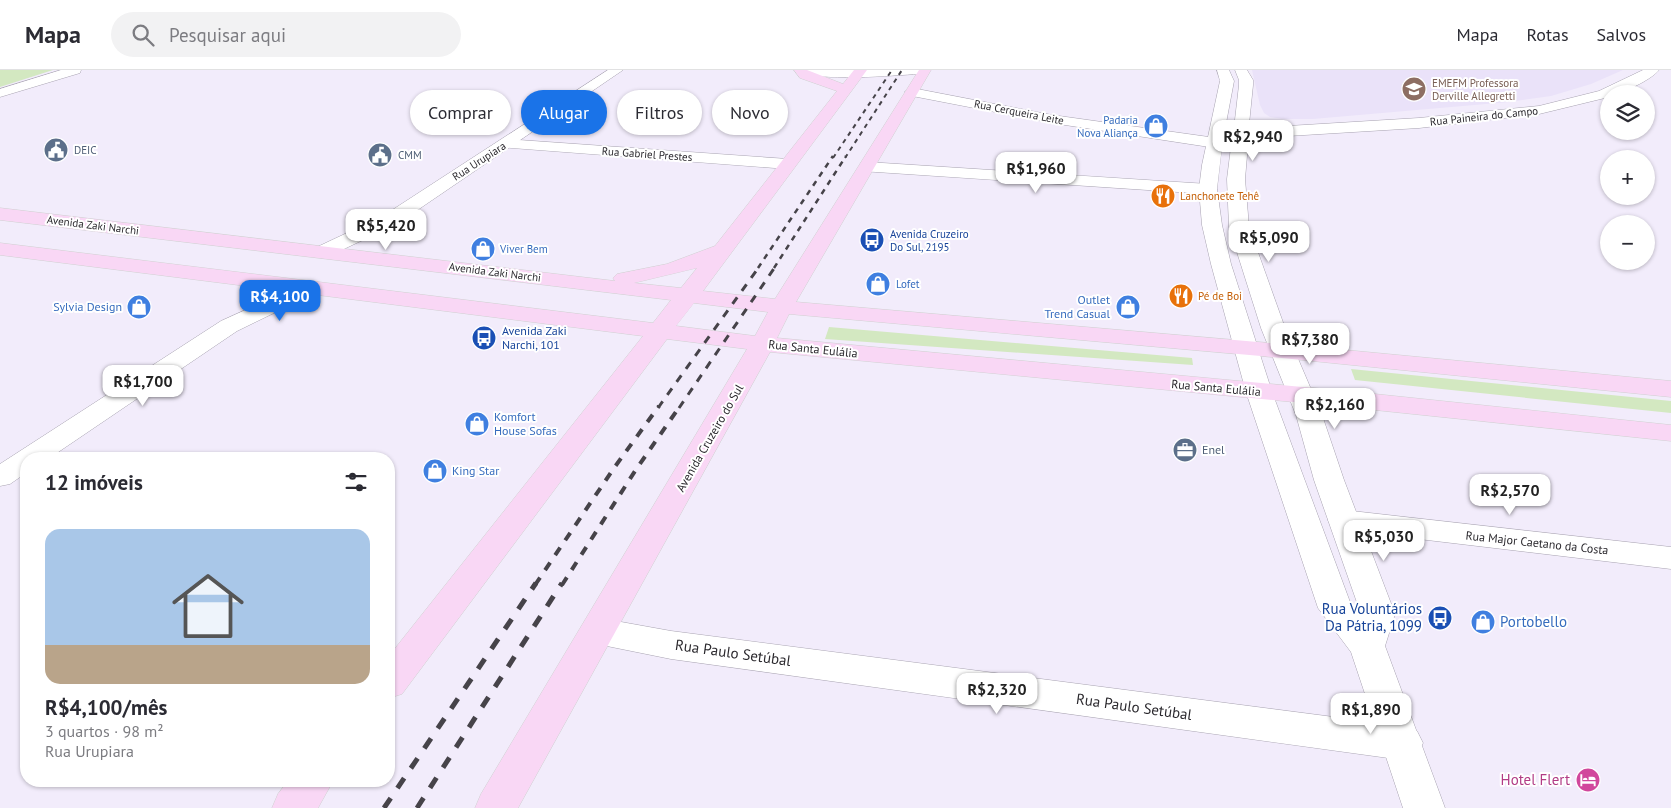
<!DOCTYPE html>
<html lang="pt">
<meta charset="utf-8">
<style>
:root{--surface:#fff;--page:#f2f2f3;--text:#2b2b33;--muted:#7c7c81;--line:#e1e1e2;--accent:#1a73e8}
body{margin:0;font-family:"PT Sans",sans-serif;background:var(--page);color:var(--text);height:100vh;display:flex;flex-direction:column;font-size:19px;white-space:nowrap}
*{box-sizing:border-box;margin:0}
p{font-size:16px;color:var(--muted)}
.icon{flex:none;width:28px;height:28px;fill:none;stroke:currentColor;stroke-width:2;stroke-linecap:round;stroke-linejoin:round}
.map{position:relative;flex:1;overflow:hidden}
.details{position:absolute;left:20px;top:382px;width:375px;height:335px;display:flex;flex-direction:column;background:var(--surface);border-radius:20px;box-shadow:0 1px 4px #0004}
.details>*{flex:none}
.hud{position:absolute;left:410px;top:20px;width:475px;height:45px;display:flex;gap:10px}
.buttons{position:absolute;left:1600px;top:15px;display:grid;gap:10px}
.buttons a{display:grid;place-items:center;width:55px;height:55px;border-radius:50%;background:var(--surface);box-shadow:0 1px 4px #0004;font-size:25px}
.price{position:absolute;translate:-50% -42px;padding:0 11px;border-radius:10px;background:#fff;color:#222;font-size:16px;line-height:32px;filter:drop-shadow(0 1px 2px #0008)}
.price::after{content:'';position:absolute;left:50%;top:30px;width:15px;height:11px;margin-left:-8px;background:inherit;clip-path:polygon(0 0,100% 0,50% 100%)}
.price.current{background:var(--accent);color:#fff}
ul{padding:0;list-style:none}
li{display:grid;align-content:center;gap:10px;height:265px;padding:0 25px}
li+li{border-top:1px solid var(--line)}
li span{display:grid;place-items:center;height:155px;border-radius:15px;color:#555}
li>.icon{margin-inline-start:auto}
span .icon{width:90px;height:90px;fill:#fffc;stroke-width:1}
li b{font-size:21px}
h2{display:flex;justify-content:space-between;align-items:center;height:60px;padding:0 25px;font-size:21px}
.tag{padding:0 18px;border-radius:22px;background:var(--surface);box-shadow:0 1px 4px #0004;font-size:18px;line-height:45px}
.tag.current{background:var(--accent);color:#fff}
header{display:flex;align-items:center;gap:30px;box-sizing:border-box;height:70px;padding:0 25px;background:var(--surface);border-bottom:1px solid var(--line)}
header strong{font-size:24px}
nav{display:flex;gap:28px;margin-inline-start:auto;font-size:18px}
.search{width:350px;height:45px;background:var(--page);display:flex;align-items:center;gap:12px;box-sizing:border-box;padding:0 18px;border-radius:28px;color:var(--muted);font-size:19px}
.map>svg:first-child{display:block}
.built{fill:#eae2f9}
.green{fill:#d3e8c1}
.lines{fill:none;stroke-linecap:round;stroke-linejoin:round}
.street-casing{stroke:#a8a3b1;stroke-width:1}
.secondary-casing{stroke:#a8a3b1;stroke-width:1}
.primary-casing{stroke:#d0d0d1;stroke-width:1}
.street{fill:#fff;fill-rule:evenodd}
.secondary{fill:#fff;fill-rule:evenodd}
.primary{fill:#f9d7f5;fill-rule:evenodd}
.rail-far4{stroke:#464349;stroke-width:2;stroke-dasharray:4.5 4.5;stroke-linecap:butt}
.rail-far3{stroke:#464349;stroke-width:2.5;stroke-dasharray:5.5 5.5;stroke-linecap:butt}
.rail-far2{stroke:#464349;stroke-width:3;stroke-dasharray:8 8;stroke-linecap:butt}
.rail-far1{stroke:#464349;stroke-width:4;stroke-dasharray:9 9;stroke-linecap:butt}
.rail{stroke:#464349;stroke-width:5;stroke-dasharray:12 12;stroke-linecap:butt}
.labels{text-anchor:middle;stroke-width:4;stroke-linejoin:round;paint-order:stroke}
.far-education-label{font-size:11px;fill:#785e54;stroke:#fff;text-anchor:start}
.far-street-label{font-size:11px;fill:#2b292e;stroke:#fff}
.far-shop-label{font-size:11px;fill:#366cbe;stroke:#fff;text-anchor:start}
.far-service-label{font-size:11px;fill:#4e5e75;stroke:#fff;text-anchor:start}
.far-food-label{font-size:11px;fill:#c56008;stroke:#fff;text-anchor:start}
.far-transit-label{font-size:11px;fill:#164399;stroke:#fff;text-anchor:start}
.shop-label{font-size:12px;fill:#366cbe;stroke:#fff;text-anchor:end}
.transit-label{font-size:12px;fill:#164399;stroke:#fff;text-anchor:start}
.street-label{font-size:12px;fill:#2b292e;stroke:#fff}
.service-label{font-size:12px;fill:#4e5e75;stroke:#fff;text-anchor:start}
.near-transit-label{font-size:15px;fill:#164399;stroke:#fff;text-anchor:end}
.near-shop-label{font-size:15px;fill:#366cbe;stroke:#fff;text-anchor:start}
.near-street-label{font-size:15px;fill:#2b292e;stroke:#fff}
.near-hotel-label{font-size:15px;fill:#b23c85;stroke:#fff;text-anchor:end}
</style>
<header>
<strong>Mapa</strong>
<div class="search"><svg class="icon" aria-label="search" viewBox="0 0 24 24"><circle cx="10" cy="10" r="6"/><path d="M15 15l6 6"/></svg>Pesquisar aqui</div>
<nav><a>Mapa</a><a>Rotas</a><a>Salvos</a></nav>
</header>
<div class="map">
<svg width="1671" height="738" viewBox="0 0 1671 738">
<rect width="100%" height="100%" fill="#f2ecfb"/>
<polygon class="built" points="1252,0 1623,0 1591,14 1551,26 1509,32 1313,49 1284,49 1270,47 1264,43 1260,35"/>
<g class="green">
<polygon points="0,0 53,0 0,17"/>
<polygon points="829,257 1192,288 1193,295 825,269"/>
<polygon points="1351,299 1671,331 1671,343 1355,310"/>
</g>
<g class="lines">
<defs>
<g id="street">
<polygon points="912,18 1052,45 1216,68 1222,70 1224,73 1222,76 1216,78 1052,53 907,25 905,22"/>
<polygon points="505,69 788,89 794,90 796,94 794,98 788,99 499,77 497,74 499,71"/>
<polygon points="867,92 1208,114 1214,115 1217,119 1214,123 1208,124 861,101 859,97 861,93"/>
<polygon points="1343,440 1671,477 1671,499 1343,460 1332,457 1328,450 1332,443"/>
<polygon points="599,548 671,561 1403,656 1417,661 1423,673 1417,685 1403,690 671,589 587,572 581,562 587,552"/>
</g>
<g id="secondary">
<polygon points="61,0 81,0 80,3 0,27 0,19"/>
<polygon points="608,0 623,0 397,154 329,186 322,188 315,186 312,182 315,178 383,146"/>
<path d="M801,0H924L918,4C898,5 812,13 801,0Z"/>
<path d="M1217,0H1229L1234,11L1223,69L1233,67L1239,15V10L1235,0H1247L1253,10V15L1248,64L1288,56L1419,48L1539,36L1599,21L1643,0H1659C1651,10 1622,24 1609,24V27L1539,44L1419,58L1288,66L1248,74L1245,109L1249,157L1285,258L1322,345L1344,410L1395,544L1385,576L1445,738H1403L1351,582L1318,538L1246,322L1211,194L1202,155L1199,119L1202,95L1220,11ZM1222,77H1231L1227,109L1229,157L1261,258L1296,345L1314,410L1361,544L1350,532L1272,322L1231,194L1222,155L1217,119Z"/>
<polygon points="307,212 315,213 318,218 315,223 237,261 48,389 26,389 26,403 10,414 0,416 0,394 221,251"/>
</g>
<g id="primary">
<path d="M794,0H807L843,14L854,0H867L703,221L775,229L919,0H931L796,232L1282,274L1671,311V327L1282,288L789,244L777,268L1346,321L1671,355V371L1346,337L770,282L518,738H475L481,724L747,279L667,269L402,624L389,628V586L643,266L0,185V173L653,253L671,230L0,150V138L615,211L613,208L617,204L667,194L715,176L837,21L800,8ZM697,198L681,218L634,213ZM694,233L768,242L755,266L676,256Z"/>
<polygon points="288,711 333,711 318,738 272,738 278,724"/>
</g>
</defs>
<use href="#street" class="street-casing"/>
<use href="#secondary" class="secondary-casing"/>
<use href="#primary" class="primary-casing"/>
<use href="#street" class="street"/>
<use href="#secondary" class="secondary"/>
<use href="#primary" class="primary"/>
<g class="rail-far4">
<polyline points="833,88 892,0"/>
<polyline points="845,88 902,0"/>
</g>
<g class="rail-far3">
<polyline points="758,198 833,86"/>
<polyline points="774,198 846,86"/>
</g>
<g class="rail-far2">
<polyline points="658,338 759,197"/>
<polyline points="679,338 775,197"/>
</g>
<g class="rail-far1">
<polyline points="535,515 614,398 659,336"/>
<polyline points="562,515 635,401 680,336"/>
</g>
<g class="rail">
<polyline points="384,738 536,513"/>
<polyline points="417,738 562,513"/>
</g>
</g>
<defs>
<symbol id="school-disc" viewBox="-11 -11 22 22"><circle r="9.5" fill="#8d6e63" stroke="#fff"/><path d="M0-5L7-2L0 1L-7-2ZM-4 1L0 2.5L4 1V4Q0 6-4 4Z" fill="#fff"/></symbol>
<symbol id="shop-disc" viewBox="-11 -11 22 22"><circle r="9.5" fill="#3f7fe0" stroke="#fff"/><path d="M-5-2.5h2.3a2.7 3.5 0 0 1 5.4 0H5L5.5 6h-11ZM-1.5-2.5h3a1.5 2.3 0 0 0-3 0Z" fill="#fff"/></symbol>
<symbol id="civic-disc" viewBox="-11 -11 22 22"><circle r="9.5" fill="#5c6f8a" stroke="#fff"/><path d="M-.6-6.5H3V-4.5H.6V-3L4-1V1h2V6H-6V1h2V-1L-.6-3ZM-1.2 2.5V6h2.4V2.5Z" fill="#fff"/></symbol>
<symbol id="restaurant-disc" viewBox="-11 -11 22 22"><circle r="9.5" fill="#e8710a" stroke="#fff"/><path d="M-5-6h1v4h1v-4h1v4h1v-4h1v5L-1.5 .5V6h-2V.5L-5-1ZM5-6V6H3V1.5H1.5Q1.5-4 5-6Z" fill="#fff"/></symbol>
<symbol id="bus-disc" viewBox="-11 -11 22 22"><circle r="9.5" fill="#1a4fb4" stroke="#fff"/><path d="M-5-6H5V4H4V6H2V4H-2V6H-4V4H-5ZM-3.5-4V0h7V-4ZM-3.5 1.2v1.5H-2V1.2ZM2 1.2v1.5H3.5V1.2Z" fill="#fff"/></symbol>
<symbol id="office-disc" viewBox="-11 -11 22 22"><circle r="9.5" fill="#5c6f8a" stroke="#fff"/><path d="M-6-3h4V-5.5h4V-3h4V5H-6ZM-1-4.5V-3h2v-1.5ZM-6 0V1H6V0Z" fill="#fff"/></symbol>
<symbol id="hotel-disc" viewBox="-11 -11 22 22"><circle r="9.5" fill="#d1479c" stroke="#fff"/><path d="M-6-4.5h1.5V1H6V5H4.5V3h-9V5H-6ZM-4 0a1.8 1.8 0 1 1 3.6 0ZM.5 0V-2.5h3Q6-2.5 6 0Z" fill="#fff"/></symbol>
</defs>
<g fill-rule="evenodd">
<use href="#school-disc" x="1400" y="5" width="28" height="28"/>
<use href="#shop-disc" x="1142" y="42" width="28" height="28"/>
<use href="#civic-disc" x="42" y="66" width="28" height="28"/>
<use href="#civic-disc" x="366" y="71" width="28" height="28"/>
<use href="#restaurant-disc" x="1149" y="112" width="28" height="28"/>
<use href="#bus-disc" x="858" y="156" width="28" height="28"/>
<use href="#shop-disc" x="469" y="165" width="28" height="28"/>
<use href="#shop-disc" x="864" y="200" width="28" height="28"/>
<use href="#restaurant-disc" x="1167" y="212" width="28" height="28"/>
<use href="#shop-disc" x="125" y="223" width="28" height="28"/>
<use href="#shop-disc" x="1114" y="223" width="28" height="28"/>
<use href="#bus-disc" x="470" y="254" width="28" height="28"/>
<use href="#shop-disc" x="463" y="340" width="28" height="28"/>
<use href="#office-disc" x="1171" y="366" width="28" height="28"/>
<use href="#shop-disc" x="421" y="387" width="28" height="28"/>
<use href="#bus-disc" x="1426" y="534" width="28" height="28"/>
<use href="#shop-disc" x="1469" y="538" width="28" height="28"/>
<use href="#hotel-disc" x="1574" y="696" width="28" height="28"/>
</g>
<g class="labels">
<g class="far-education-label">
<text x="1432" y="17">EMEFM Professora<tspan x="1432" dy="13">Derville Allegretti</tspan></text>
</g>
<g class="far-street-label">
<text transform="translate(1019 42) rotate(11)" y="4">Rua Cerqueira Leite</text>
<text transform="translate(1484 46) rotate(-6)" y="4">Rua Paineira do Campo</text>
<text transform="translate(647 84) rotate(4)" y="4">Rua Gabriel Prestes</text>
<text transform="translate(479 91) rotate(-33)" y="4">Rua Urupiara</text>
<text transform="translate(93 155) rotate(7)" y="4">Avenida Zaki Narchi</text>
<text transform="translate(495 202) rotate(7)" y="4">Avenida Zaki Narchi</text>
</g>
<g class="far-shop-label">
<text x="1138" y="54" text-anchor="end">Padaria<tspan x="1138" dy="13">Nova Aliança</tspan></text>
<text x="500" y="183">Viver Bem</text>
<text x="896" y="218">Lofet</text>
</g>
<g class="far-service-label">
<text x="74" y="84">DEIC</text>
<text x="398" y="89">CMM</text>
</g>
<g class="far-food-label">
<text x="1180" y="130">Lanchonete Tehê</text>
<text x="1198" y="230">Pé de Boi</text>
</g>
<g class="far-transit-label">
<text x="890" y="168">Avenida Cruzeiro<tspan x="890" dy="13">Do Sul, 2195</tspan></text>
</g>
<g class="shop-label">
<text x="1110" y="234">Outlet<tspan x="1110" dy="14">Trend Casual</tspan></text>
<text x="122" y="241">Sylvia Design</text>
<text x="494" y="351" text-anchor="start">Komfort<tspan x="494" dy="14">House Sofas</tspan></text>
<text x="452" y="405" text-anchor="start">King Star</text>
</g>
<g class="transit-label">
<text x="502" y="265">Avenida Zaki<tspan x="502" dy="14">Narchi, 101</tspan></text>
</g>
<g class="street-label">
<text transform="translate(813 279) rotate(6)" y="4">Rua Santa Eulália</text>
<text transform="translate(1216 318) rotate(5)" y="4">Rua Santa Eulália</text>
<text transform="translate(710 368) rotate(-60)" y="4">Avenida Cruzeiro do Sul</text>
<text transform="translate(1537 473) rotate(6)" y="4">Rua Major Caetano da Costa</text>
</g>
<g class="service-label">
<text x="1202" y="384">Enel</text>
</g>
<g class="near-transit-label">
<text x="1422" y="544">Rua Voluntários<tspan x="1422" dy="17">Da Pátria, 1099</tspan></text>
</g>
<g class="near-shop-label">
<text x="1500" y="557">Portobello</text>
</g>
<g class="near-street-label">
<text transform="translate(733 583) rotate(8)" y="5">Rua Paulo Setúbal</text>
<text transform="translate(1134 637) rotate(8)" y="5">Rua Paulo Setúbal</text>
</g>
<g class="near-hotel-label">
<text x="1570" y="715">Hotel Flert</text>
</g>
</g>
</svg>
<div class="buttons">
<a><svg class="icon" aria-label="layers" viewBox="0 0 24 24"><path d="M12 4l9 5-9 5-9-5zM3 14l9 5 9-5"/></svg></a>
<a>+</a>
<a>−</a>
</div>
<b class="price" style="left:1253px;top:92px">R$2,940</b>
<b class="price" style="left:1036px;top:124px">R$1,960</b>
<b class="price" style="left:386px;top:181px">R$5,420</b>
<b class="price" style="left:1269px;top:193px">R$5,090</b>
<b class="price current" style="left:280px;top:252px">R$4,100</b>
<b class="price" style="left:1310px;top:295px">R$7,380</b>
<b class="price" style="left:143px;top:337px">R$1,700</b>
<b class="price" style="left:1335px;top:360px">R$2,160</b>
<b class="price" style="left:1510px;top:446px">R$2,570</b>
<b class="price" style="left:1384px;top:492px">R$5,030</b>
<b class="price" style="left:997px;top:645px">R$2,320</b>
<b class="price" style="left:1371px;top:665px">R$1,890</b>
<div class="hud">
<a class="tag">Comprar</a>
<a class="tag current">Alugar</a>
<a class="tag">Filtros</a>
<a class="tag">Novo</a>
</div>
<section class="details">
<h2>12 imóveis<svg class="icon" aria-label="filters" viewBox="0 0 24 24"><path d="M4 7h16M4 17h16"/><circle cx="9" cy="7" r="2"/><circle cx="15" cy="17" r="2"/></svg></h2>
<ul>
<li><span style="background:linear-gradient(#a9c7e8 75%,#b9a48a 0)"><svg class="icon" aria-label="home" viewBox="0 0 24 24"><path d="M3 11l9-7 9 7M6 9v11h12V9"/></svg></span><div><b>R$4,100/mês</b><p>3 quartos · 98 m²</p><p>Rua Urupiara</p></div></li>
</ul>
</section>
</div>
